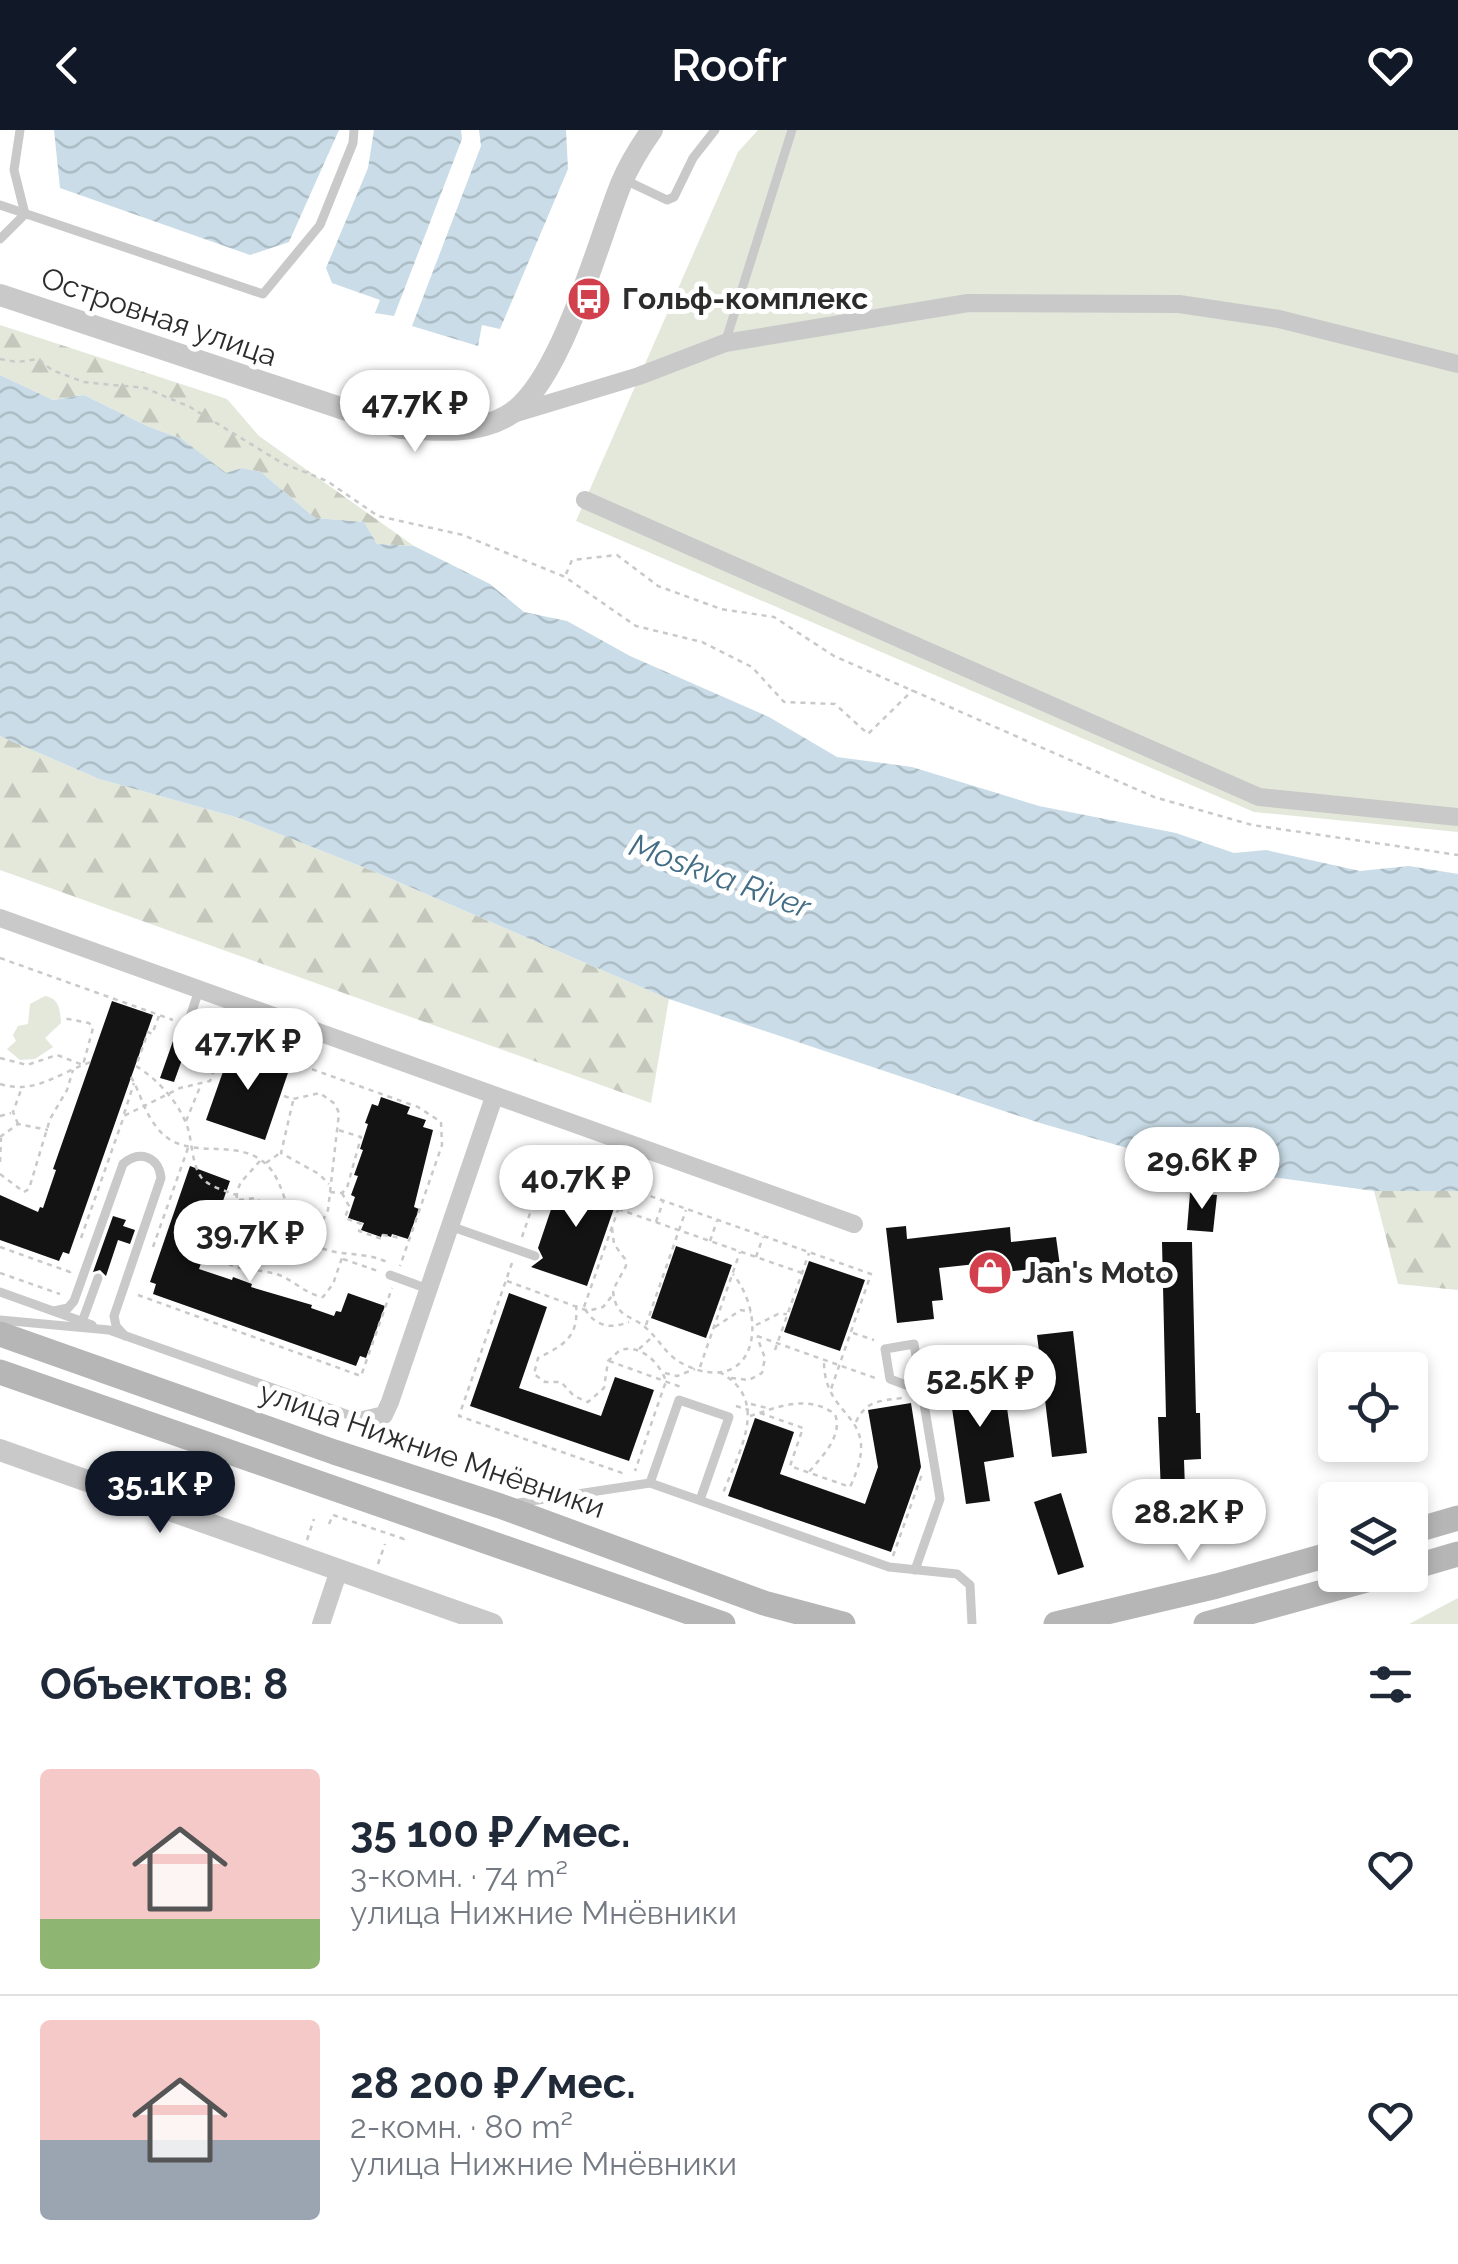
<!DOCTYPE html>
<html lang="ru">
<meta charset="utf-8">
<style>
:root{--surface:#fff;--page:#f2f2f3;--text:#1f2937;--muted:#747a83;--line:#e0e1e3;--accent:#111827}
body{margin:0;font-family:Raleway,sans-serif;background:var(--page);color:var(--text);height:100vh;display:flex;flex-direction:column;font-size:38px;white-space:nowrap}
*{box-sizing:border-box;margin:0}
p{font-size:32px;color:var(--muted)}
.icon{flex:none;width:55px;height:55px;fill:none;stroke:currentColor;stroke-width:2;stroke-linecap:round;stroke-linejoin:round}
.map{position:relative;height:1494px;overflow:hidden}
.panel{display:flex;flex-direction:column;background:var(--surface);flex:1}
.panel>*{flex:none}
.fabs{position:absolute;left:1318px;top:1222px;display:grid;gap:20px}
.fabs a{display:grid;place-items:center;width:110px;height:110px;border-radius:10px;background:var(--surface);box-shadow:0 5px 15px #0003;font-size:50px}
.price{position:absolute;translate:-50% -85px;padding:0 22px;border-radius:35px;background:#fff;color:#222;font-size:32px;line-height:65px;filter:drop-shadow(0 2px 5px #0008)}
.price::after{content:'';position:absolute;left:50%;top:60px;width:30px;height:22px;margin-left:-15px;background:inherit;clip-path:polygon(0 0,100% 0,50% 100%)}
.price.on{background:var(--accent);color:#fff}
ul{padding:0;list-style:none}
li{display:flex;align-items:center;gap:30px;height:250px;padding:0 40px}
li+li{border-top:2px solid var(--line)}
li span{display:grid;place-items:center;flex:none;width:280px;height:200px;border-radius:10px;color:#555}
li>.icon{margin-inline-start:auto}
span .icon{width:120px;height:120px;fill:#fffc;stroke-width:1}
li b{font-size:42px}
h2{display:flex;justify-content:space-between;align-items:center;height:120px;padding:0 40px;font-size:42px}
header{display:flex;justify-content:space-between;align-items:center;height:130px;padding:0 40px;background:var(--accent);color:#fff;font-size:45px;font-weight:600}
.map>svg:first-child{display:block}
.green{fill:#e3e8db}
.forest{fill:url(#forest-firs)}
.water{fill:url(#water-waves)}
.building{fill:#131313}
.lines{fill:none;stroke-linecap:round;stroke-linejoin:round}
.path{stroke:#c9c9c9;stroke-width:2.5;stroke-dasharray:5 5;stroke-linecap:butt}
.service{stroke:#c9c9c9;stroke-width:9}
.minor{stroke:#c9c9c9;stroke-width:18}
.tertiary{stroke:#c9c9c9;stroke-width:22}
.secondary{stroke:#b6b6b6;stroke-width:25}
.labels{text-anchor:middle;stroke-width:10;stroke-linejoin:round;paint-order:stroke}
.poi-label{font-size:30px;font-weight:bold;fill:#2c2c2c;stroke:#fff;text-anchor:start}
.street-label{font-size:30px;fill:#2c2c2c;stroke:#fff}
.water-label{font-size:32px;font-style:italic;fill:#436d85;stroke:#fff}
</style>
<header><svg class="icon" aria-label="back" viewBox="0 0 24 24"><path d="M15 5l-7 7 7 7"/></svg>Roofr<svg class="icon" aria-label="heart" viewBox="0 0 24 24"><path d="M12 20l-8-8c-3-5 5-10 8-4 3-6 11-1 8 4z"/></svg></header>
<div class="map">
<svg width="1458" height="1494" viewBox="0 0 1458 1494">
<defs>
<pattern id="forest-firs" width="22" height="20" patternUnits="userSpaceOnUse" patternTransform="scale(2.5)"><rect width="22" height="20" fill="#e3e8db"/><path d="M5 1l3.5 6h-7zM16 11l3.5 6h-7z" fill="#c3c7bc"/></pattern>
<pattern id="water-waves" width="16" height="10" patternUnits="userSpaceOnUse" patternTransform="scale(2.5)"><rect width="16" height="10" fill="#c9dce7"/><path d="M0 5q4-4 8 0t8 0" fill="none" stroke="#adbdc6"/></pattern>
</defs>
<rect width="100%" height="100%" fill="#fff"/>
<g class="green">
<polygon points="758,0 1458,0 1458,702 1254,682 576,391 738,22"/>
<path d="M45,866C60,869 60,880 61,893L45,908L53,917L35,929L20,930L7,919L16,911L13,905L18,896L28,894L30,874Z"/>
<polygon points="1458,1468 1458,1494 1409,1494"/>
</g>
<g class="forest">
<polygon points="0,195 227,269 259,306 414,416 377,414 364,392 315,388 261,342 242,338 226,344 182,309 147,296 84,265 53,270 0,245"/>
<polygon points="0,606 99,649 239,688 373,741 669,869 651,973 0,740"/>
<polygon points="1374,1061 1458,1061 1458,1160 1398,1154"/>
</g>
<g class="water">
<polygon points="54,0 339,0 289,112 250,125 60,58"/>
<polygon points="374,0 461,0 462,9 394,186 375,183 380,170 332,153 326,138 368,38"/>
<polygon points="479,0 566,0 568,39 500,199 482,195 478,216 412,196 481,16"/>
<polygon points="0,245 53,270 84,265 147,296 182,309 226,343 242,338 261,342 315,388 364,392 377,414 414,416 490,454 524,482 567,491 630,526 769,587 837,627 912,637 1039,676 1176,703 1234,723 1266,720 1360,741 1409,736 1458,744 1458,1061 1374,1061 1190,1036 1040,993 669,869 373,741 239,688 99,649 0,606"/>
</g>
<g class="building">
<polygon points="112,871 153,885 69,1124 63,1122 59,1131 0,1110 0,1065 38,1082 40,1077 43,1078 56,1040 53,1039"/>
<polygon points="179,894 184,903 192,902 174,952 160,948"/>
<polygon points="232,916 290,937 265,1010 206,990"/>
<polygon points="381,967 410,977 407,984 426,990 423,997 433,1000 414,1077 419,1079 408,1109 392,1104 391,1107 382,1104 381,1107 361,1100 364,1093 348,1088 355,1067 351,1065 358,1046 354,1045 363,1020 360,1019 368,994 365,993 372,974 378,976"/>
<polygon points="190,1036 230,1051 199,1139 232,1150 233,1147 252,1154 251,1157 312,1175 311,1178 334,1186 336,1181 341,1182 348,1163 385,1176 366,1228 360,1226 356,1236 153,1164 156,1154 150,1152"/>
<polygon points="563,1044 619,1064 587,1156 531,1137 543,1128 538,1118"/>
<polygon points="1190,1063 1217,1065 1213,1102 1187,1100"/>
<polygon points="113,1086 126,1090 123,1096 135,1100 130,1114 118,1110 106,1146 100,1140 93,1142"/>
<polygon points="906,1096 907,1109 1010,1097 1011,1112 1056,1107 1060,1136 978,1145 976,1134 939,1138 943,1170 932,1171 934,1189 897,1193 886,1098"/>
<polygon points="1162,1112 1192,1112 1196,1283 1200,1283 1201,1329 1184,1330 1186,1388 1162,1389 1158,1287 1166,1287"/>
<polygon points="676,1116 732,1135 706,1208 651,1188"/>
<polygon points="809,1131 865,1150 840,1221 784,1202"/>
<polygon points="509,1163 547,1177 519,1258 601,1286 615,1247 654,1260 629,1331 470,1276"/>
<polygon points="1073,1201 1087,1323 1052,1327 1037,1205"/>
<polygon points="1002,1243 1014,1327 984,1332 990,1371 966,1374 948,1251"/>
<polygon points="911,1273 921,1337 891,1422 728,1366 755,1288 794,1302 780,1344 865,1374 878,1337 868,1280"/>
<polygon points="1061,1363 1084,1437 1058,1445 1034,1372"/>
</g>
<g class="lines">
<g class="path">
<polyline points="0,229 17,232 38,229 52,240 84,252 145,258 190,277 282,333 327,351 378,386 463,405 565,447 636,496 702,512 752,537 784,572 835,574 868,604 913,560"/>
<polyline points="566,444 572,430 617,425 658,456 721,479 774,487 834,526 1154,667 1252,695 1458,725"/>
<polyline points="0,828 173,890"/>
<path d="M159,886L152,904L148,902L136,936C159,950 182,976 189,1002C192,1016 193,1036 201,1047C209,1057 224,1060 236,1065"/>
<polyline points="199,899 418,977 441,992 442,1015 400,1136"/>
<polyline points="0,928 27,935 57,925 83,935 93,898 89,893 63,888"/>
<path d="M131,947C140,962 144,981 155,995C182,1034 228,1007 261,1030C288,1049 282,1088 307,1109C331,1130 360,1119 387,1132"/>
<path d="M0,954C36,965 58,943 91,932"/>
<polyline points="284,966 293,969 320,963 335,974 339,983 328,1080 313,1110"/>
<polyline points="293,971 281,1023 319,1044 329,1054"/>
<polyline points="124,984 134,953"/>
<polyline points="0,986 11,983"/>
<polyline points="186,991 200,957"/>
<polyline points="18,994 13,982 21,960"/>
<polyline points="0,1007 18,994 48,1000"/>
<path d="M260,1031L241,1052L237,1061L236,1082L217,1115L224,1131C240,1143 261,1138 279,1145C295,1151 305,1164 323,1167L333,1154L343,1125"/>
<polyline points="0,1032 1,1008"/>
<polyline points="266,1033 280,1023"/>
<polyline points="0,1044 24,1062 29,1059 50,989 67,960 73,940"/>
<polyline points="330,1062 342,1063 347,1058 361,1007 338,1000"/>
<polyline points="342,1063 349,1076 345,1088 361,1094 359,1101 382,1109 383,1105 401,1108"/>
<polyline points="239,1070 255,1068 261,1072 265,1087 256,1096"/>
<polyline points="618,1079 802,1143"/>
<path d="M234,1091C256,1093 264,1112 285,1117L305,1109"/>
<polyline points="656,1092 663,1072"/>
<polyline points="612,1098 614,1114 625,1129 626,1136 614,1158"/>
<polyline points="522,1107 548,1030 871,1144 830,1262"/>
<polyline points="81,1108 124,986 180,958 210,951 225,910"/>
<polyline points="710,1111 717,1091"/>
<polyline points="0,1117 70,1142 71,1139"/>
<polyline points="153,1117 188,1018"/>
<polyline points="756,1127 763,1107"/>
<polyline points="343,1129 378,1141"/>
<polyline points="512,1133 459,1286 625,1344"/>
<polyline points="0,1143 60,1164"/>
<polyline points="507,1151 588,1181 603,1177 612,1166"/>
<path d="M613,1161C616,1189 631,1184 646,1198C661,1211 666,1226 685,1235C754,1267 770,1191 733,1144"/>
<polyline points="138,1165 361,1246 392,1158"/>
<path d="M576,1175C579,1207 564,1215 538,1228L534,1244L545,1252H561L574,1266L588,1272L604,1258L608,1231L620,1220C641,1214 659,1232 666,1251L635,1341"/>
<polyline points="584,1177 626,1057"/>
<path d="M585,1179C596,1197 610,1199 629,1192"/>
<polyline points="646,1195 686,1080"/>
<polyline points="756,1195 778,1184 787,1184"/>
<polyline points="715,1197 741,1180 751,1182"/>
<polyline points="853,1203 874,1210"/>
<polyline points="757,1206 878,1249"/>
<polyline points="639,1219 651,1208"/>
<polyline points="775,1220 809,1123"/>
<polyline points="609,1231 681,1257"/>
<polyline points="700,1237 740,1122"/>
<path d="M719,1242C773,1270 737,1324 722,1366"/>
<polyline points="665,1243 677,1246 695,1239"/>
<polyline points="731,1248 749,1250 762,1243 765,1228 757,1207"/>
<polyline points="751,1274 767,1278"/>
<polyline points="736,1276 749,1280"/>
<path d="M760,1283L803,1298L790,1336L850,1357C886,1281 823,1293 824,1230"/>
<path d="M750,1286C778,1277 807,1264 835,1284C843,1306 823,1325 809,1342"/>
<path d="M856,1292C866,1270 881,1271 902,1268"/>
<polyline points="371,1307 430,1327 428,1331"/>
<polyline points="329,1394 333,1385 404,1409 405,1406"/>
<polyline points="307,1410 314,1389"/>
<polyline points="893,1426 922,1344"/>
<polyline points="378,1434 385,1414"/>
</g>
<g class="service">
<polyline points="20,0 14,40 25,84"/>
<polyline points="625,50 667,70 674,67 693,28 715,0"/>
<polyline points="0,75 263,164 320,95 353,13 354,0"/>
<polyline points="0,109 25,84"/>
<polyline points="725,213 792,0"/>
<polyline points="187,896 199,860"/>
<polyline points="450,1096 535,1126"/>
<polyline points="390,1145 428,1159"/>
<polyline points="0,1162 92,1195"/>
<path d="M54,1181L68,1178L74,1171L123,1034C139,1020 159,1026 161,1048L114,1186L116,1196L125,1206"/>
<polyline points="0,1190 109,1200 363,1290"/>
<polyline points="82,1192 98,1148"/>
<polyline points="650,1353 679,1270 729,1287 700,1370"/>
<polyline points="518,1373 650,1353 889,1437 957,1444 970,1455 972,1494"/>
<polyline points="915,1440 940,1369 914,1214 885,1219 890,1249 922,1261"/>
</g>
<g class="minor">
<polyline points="510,285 639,246 725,213 968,173 1179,174 1279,189 1458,234"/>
<polyline points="585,370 1259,667 1458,687"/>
<polyline points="0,788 854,1094"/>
<polyline points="363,1290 384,1285 390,1272 494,967"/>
<polyline points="321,1494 339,1440"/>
</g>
<g class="tertiary">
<path d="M0,165L401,298C436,300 476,304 507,286C560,257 598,111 621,54C629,35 640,17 652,0"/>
<polyline points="0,1320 492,1494"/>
</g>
<g class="secondary">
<polyline points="0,1204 334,1322 500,1376 764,1473 843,1494"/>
<polyline points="0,1242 723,1494"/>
<polyline points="1410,1402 1458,1388"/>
<polyline points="1410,1438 1458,1424"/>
<polyline points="1056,1494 1217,1456 1335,1423"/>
<polyline points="1206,1494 1385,1445"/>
</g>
</g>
<defs>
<symbol id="bus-disc" viewBox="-11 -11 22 22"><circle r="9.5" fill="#d2404e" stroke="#fff"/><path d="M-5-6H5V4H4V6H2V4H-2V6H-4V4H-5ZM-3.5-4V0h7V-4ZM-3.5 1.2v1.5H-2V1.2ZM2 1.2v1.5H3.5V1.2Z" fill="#fff"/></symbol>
<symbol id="shop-disc" viewBox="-11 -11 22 22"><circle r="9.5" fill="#d2404e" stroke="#fff"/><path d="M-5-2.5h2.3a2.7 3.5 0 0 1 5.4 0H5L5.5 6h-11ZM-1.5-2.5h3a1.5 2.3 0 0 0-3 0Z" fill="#fff"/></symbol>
</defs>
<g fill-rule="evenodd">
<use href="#bus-disc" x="564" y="144" width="50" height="50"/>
<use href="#shop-disc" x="965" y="1118" width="50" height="50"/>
</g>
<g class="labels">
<g class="poi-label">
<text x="622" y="179">Гольф-комплекс</text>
<text x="1022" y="1153">Jan's Moto</text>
</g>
<g class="street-label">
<text transform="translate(159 187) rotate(19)" y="10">Островная улица</text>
<text transform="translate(432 1320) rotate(19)" y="10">улица Нижние Мнёвники</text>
</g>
<g class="water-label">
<text transform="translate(720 746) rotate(20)" y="11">Moskva River</text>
</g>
</g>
</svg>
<div class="fabs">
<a><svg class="icon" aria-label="locate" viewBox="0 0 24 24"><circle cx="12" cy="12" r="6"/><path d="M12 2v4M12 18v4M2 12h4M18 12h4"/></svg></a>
<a><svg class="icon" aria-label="layers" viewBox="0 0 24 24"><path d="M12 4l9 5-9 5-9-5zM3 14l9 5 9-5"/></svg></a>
</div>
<b class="price" style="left:415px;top:325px">47.7K ₽</b>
<b class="price" style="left:248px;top:963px">47.7K ₽</b>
<b class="price" style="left:1202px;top:1082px">29.6K ₽</b>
<b class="price" style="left:576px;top:1100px">40.7K ₽</b>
<b class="price" style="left:250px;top:1155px">39.7K ₽</b>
<b class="price" style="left:980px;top:1300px">52.5K ₽</b>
<b class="price on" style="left:160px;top:1406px">35.1K ₽</b>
<b class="price" style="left:1189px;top:1434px">28.2K ₽</b>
</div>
<section class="panel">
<h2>Объектов: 8<svg class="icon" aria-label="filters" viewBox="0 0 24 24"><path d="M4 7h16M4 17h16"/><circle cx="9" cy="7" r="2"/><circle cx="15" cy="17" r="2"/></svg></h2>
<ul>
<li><span style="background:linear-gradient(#f6c9c9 75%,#8fb573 0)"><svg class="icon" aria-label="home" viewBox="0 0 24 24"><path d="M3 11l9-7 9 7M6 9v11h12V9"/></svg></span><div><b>35 100 ₽/мес.</b><p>3-комн. · 74 m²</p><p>улица Нижние Мнёвники</p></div><svg class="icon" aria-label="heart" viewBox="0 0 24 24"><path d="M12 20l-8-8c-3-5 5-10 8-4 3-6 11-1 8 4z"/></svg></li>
<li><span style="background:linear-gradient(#f6c9c9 60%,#9aa5b1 0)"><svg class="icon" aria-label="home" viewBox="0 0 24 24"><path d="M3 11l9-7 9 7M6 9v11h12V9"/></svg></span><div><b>28 200 ₽/мес.</b><p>2-комн. · 80 m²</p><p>улица Нижние Мнёвники</p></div><svg class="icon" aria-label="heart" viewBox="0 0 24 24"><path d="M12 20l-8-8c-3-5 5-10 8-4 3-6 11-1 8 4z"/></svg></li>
</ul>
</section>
